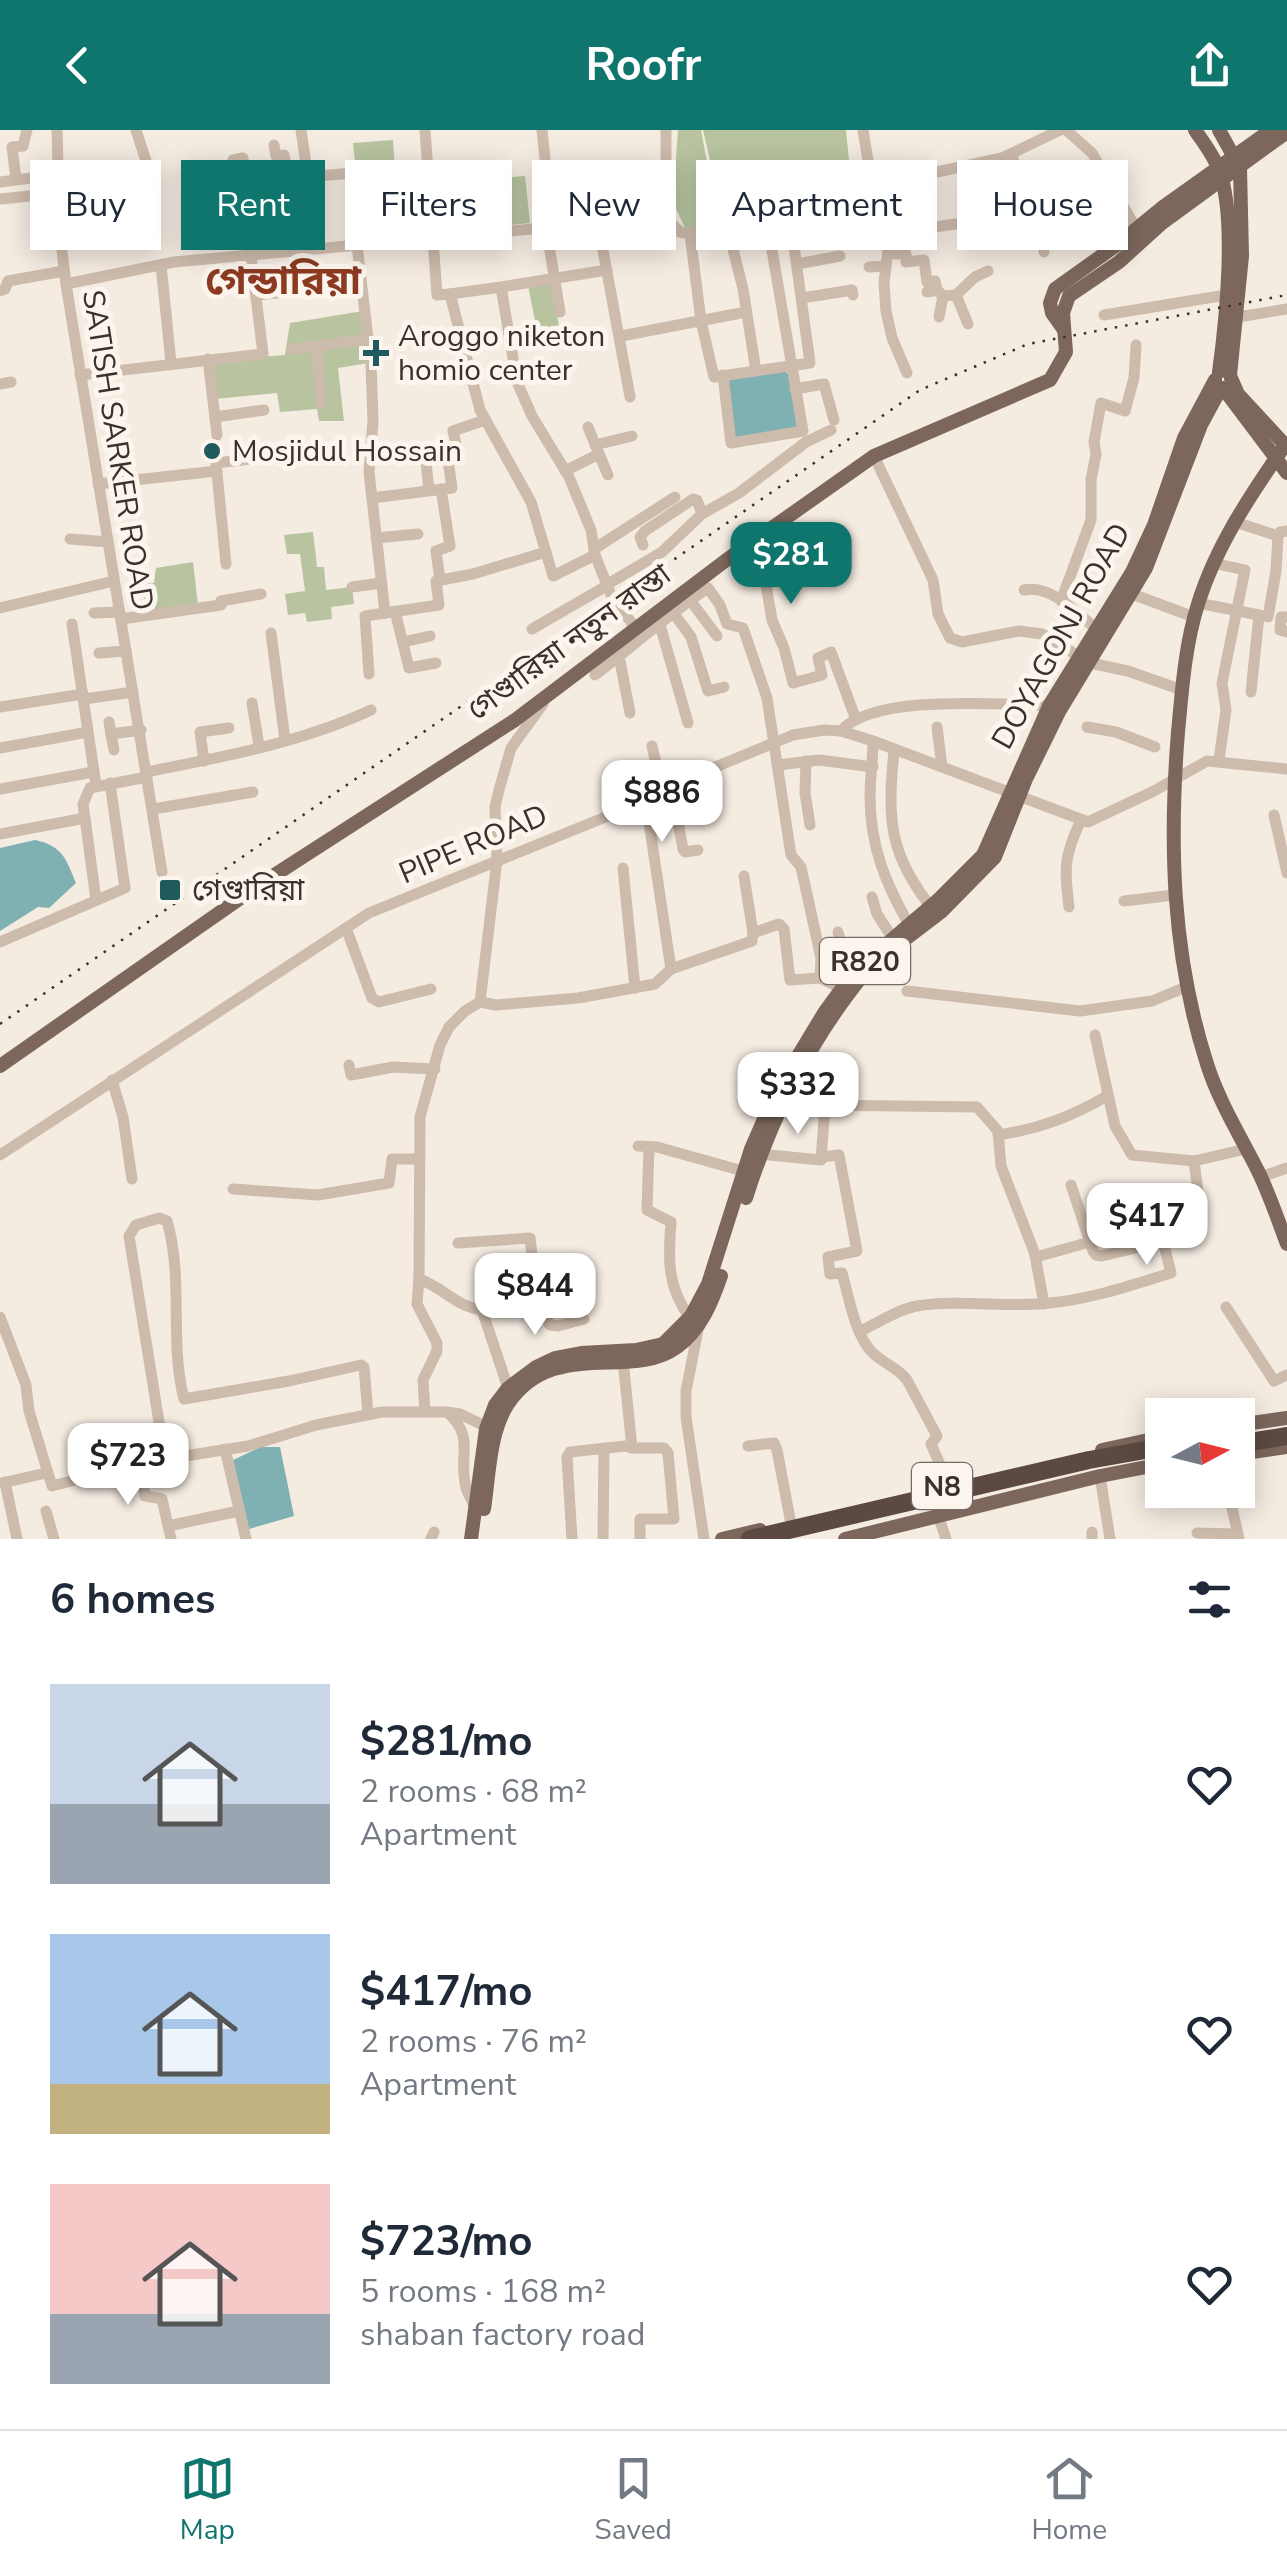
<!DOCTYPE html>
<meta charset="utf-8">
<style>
:root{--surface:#fff;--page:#f6f6f7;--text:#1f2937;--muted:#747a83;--line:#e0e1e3;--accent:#0f766e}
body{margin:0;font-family:"Nunito Sans","Noto Sans Bengali",sans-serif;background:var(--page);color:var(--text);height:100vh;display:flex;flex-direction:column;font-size:38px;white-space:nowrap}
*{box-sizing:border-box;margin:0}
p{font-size:32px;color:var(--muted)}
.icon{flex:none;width:55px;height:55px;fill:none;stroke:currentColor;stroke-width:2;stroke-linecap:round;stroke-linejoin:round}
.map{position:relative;height:1409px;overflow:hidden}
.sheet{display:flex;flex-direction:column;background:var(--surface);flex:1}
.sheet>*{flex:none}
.guide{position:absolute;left:30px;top:30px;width:1228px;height:90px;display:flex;gap:20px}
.needle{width:65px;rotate:83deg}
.tools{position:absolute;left:1145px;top:1268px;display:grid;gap:20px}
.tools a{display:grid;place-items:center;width:110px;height:110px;border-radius:0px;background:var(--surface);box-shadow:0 5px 25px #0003;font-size:50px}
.price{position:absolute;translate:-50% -85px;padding:0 22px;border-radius:20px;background:#fff;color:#222;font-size:32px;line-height:65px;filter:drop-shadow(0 2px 5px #0008)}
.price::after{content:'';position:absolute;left:50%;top:60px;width:30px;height:22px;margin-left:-15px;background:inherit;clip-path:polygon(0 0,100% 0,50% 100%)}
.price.selected{background:var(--accent);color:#fff}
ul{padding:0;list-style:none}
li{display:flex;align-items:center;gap:30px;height:250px;padding:0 50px}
li span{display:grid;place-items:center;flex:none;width:280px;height:200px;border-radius:0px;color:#555}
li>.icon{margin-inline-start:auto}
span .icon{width:120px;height:120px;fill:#fffc;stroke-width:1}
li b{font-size:42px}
h2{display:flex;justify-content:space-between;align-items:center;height:120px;padding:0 50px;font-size:42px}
.tag{padding:0 35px;border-radius:0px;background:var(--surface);box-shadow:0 5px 25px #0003;font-size:35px;line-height:90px}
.tag.selected{background:var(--accent);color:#fff}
header{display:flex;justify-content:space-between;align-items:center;height:130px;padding:0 50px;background:var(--accent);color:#fff;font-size:45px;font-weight:700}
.dock{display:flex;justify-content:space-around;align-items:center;height:140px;border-top:2px solid var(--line);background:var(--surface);font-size:28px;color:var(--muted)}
.dock a{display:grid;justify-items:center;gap:5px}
.dock .selected{color:var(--accent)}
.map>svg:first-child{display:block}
.green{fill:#b8c4a0}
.water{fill:#7fb0b2}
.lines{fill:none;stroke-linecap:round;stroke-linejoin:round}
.minor{stroke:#cdbbac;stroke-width:11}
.major{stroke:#7d675c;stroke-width:14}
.highway{stroke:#5c4a42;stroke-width:18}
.rail{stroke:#3b302b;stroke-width:2.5;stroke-dasharray:2.5 8;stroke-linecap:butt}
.poi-dot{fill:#1f5a5e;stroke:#fbf5ee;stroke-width:4}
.labels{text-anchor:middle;stroke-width:10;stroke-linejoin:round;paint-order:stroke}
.shield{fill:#fbf5ee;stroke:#756b66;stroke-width:2.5}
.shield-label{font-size:28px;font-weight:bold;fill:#3b302b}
.poi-label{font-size:30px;fill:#3b302b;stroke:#fbf5ee;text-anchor:start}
.street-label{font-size:30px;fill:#3b302b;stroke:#fbf5ee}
.district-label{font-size:40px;font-weight:bold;fill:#8c3b22;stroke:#fbf5ee}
</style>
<header><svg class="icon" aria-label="back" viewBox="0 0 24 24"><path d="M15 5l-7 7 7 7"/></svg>Roofr<svg class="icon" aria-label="share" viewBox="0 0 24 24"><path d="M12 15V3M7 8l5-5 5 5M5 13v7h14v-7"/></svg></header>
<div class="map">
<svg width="1287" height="1409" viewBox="0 0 1287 1409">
<rect width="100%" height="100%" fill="#f4ebe1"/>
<g class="green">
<polygon points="678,0 701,0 717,87 686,100 673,72"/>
<polygon points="703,0 846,0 851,51 722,82"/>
<polygon points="393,10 395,38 356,42 353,13"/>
<polygon points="525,46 530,93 501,96 498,68 511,66 511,47"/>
<polygon points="315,51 318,81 287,84 284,54"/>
<polygon points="550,151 559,195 537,200 528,156"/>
<polygon points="363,181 369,233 338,238 344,291 319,291 317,279 280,282 277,263 215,269 211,231 285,225 290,193"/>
<polygon points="313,402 317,437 324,437 326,460 352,457 354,474 331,477 332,489 307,492 305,483 288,485 285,464 305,461 300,424 287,424 284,405"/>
<polygon points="193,432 198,475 155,480 153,468 144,469 143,454 154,453 156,438"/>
</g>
<g class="water">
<polygon points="782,239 791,246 800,300 734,310 726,247"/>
<path d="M35,710C63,716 66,729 76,753L49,778L38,777L0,801V718Z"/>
<polygon points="261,1317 280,1317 294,1386 249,1399 233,1330"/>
</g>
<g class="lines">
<g class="minor">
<polyline points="57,0 60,104 66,154 162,742"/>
<polyline points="136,0 147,34"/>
<polyline points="301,0 308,48"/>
<polyline points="425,0 437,165 450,164 480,280 531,372 553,446 595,425 611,465 637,500"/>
<polyline points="542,0 552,97"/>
<polyline points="666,0 666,80 671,93 680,102 690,104 712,94 789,80 839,63 1002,28 1060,0"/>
<polyline points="863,0 875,73 889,112 884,152 886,181 892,208 907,243"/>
<polyline points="1066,0 1092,23 1136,98"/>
<polyline points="274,15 276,26 284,25 288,49"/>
<polyline points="1012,25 1031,94 1087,78 1113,60"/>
<polyline points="233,30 243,28 248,52"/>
<polyline points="962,38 968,87"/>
<polyline points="219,45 219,67 244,64"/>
<polyline points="16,49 12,17 23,16 27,0"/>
<polyline points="0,52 47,46 58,49"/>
<polyline points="1,69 58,63"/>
<polyline points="883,88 917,82 920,99 977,91 979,101 995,100"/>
<polyline points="726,91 743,159 756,241"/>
<polyline points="598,93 630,267"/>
<polyline points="852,93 880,83"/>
<polyline points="1037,93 1044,122"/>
<polyline points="546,97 560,182"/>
<polyline points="690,104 701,191 714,247 810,233 789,80"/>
<polyline points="357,115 371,234 373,291 369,342 385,483"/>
<polyline points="890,124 906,124 906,132 924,130 927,152 935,151 937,160"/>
<polyline points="797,134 840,126"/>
<polyline points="161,135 171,233"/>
<polyline points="869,137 886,136"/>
<polyline points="66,154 174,132 598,93 666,80"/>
<polyline points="501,157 607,140"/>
<polyline points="0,161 5,159 8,151 64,141"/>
<polyline points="927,162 937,160 943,166 956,165 968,194"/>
<polyline points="450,164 501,157 517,252 532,286 569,347 591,400 595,425"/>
<polyline points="256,165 289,162"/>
<polyline points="956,165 975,147 988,141"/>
<polyline points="802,168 852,160 853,165"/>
<polyline points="1104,185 1226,165"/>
<polyline points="939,187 943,166"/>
<polyline points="1238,187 1287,179"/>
<polyline points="621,206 746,182"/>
<polyline points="317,216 321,273"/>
<polyline points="293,219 369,209"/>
<polyline points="208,229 217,305"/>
<polyline points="80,245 263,224 242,53 428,36"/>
<polyline points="723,245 731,313 803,301 766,85"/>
<polyline points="0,254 11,252"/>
<polyline points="795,259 824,254 834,290"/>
<polyline points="215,287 264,280"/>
<polyline points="595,315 632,306"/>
<polyline points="599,324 608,345"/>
<polyline points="874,326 933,450 938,484 950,508 962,512 1019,501 1042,504 1090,533 1128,541 1182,560"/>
<polyline points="426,332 429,360"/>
<polyline points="565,341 599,324 588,297"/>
<polyline points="98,354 217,341"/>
<polyline points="372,368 452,358 447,323 458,322 453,301 485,290"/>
<polyline points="1235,392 1278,406"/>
<polyline points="376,408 418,404"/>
<polyline points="758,408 772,490 784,518 793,553 822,545 818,528 831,522 855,587"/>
<polyline points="70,409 108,412"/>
<polyline points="643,415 640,407 645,401 693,369 697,370 702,384"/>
<polyline points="594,419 675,367"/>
<polyline points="1213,433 1245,440 1222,553 1226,580 1219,630"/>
<polyline points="226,434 216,333 312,322"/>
<polyline points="440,450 436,421 450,416 441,359"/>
<polyline points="608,454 662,422 702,384 739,363 806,312 831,300"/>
<polyline points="352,457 381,453"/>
<path d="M1024,460C1053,454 1081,487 1102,504"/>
<polyline points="1132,464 1194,487"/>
<polyline points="690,470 717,506"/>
<polyline points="1061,471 1091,390 1091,350 1096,324 1094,312 1101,273 1125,281 1134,248 1136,215"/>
<polyline points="1198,473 1259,485"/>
<polyline points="0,478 114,451"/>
<polyline points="395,481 409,538 436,533"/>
<polyline points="94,483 120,482"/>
<polyline points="675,485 691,507 708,561 724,557"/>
<polyline points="1287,487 1281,487 1280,500 1287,502"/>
<polyline points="121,489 221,475 221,471 261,464"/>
<polyline points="72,494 96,655"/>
<polyline points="660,495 688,593"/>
<polyline points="532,499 608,455"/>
<polyline points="271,503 285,610"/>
<polyline points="403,512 430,506"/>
<polyline points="99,523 126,521"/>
<polyline points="619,526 630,583"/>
<polyline points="369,544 365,486 439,475 436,451 473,444 546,422"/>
<path d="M595,545C633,516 669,484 708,458L720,475L727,494L743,498L767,568L791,725L801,737L821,828L820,848"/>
<polyline points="1251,562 1259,485 1268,487 1276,441 1278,406 1280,402 1287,401"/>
<polyline points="84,569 133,562"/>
<polyline points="252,573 259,616"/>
<polyline points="0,577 83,564"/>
<polyline points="109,592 111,604 141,600"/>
<polyline points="937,597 942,637"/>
<polyline points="1087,597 1116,602 1155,617"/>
<path d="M841,601C872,565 989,574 1037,575L1054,578"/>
<polyline points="111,604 114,620"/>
<path d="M873,611C873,630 870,648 870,666C870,717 886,755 911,798"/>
<polyline points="652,616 662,659"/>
<polyline points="0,618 88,602"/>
<path d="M894,621C887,692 889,723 933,780"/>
<polyline points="204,631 200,602 229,598"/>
<polyline points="806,631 805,663 810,695"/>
<polyline points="778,635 819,630 873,637"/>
<path d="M146,642C222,627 300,613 371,580"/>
<polyline points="671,655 683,719 685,722 698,720"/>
<polyline points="0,659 93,642"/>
<polyline points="645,666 671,839"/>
<polyline points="153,679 253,662"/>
<polyline points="1274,685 1287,743"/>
<polyline points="85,688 96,770"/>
<polyline points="0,704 85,688 83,674 90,658 147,647"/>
<polyline points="623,738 635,858"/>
<polyline points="744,746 753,803"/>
<polyline points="872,767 877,784 897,815"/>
<polyline points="1124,771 1174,765"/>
<path d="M1069,777C1064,738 1064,726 1081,690"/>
<polyline points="346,798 372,868 379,872 431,859"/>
<polyline points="838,802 844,824 857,846"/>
<polyline points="0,812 125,758 110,653"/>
<polyline points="907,861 1080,881 1152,871 1186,857"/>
<polyline points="480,872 496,875 578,868 655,854 671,839 752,811 753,803 779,794 784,799 790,850 820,848 847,861"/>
<polyline points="1095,905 1115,996 1132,1025 1194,1031 1246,1019"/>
<polyline points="349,935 351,945 393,937 435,939"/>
<polyline points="112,950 123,987 132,1049"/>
<polyline points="783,970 817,975 977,977 998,1001 1001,1036 1036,1127 1090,1112"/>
<path d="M998,1005C1039,999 1071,987 1107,966"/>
<polyline points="638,1016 657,1017 750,1043"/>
<path d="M649,1017L647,1080L671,1092C668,1130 667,1157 690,1188"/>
<polyline points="760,1024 821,1030 825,975"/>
<polyline points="0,1025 369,783 608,686 645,666 793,605 824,600 841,601 873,611 1088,692 1152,662 1207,631 1287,639"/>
<path d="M821,1027L839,1025L857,1121L828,1127L830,1144L842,1143C849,1167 854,1201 870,1220C881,1233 898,1237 907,1250L937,1306L931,1314L949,1355"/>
<polyline points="1261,1047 1287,1038"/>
<polyline points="1071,1055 1093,1121 1096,1125 1102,1126 1165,1111 1200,1094 1202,1091 1194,1031"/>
<polyline points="233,1059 318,1065 389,1053 392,1029 419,1029"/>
<polyline points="458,1113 530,1108 538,1176"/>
<polyline points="1035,1125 1044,1174"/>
<polyline points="419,1149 417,1174 437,1213 437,1221 423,1250 425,1282"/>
<polyline points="1226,1177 1274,1251 1287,1245"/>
<polyline points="482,1180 515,1180 529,1175 538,1176 550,1195 558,1196 584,1189"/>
<path d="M0,1187L26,1255L29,1281L52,1356L141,1333L248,1316L316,1295L382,1282H447C475,1307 459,1322 465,1353C466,1362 471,1369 475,1377"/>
<polyline points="699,1195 686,1261 686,1287 704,1409"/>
<path d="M860,1201C878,1193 898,1179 917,1176C961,1169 1006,1178 1050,1173C1092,1169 1131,1155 1171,1143L1163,1111"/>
<polyline points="623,1230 632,1318 664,1318 668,1323 674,1389 640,1389 640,1409"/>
<path d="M516,1260L508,1258L482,1180C456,1177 443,1157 419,1149L420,987L440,915L449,897L465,881L480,872L497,730L495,677L499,660L511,618L543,574"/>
<polyline points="447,1282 460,1284 487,1297"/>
<polyline points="748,1316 774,1313 777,1320 791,1394"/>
<polyline points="225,1319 246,1409"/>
<path d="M165,1329L129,1106L136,1095L159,1088L167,1091C184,1149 169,1211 184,1269L289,1251L361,1235L364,1237L368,1284"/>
<polyline points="141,1333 145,1366 162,1369 171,1409"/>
<polyline points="1100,1346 1110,1409"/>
<polyline points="5,1352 17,1409"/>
<polyline points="2,1353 46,1343"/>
<polyline points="1228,1360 1239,1409"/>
<polyline points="46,1381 54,1409"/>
<polyline points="938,1385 946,1409"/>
<polyline points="168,1396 239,1381"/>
<polyline points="1092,1402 1092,1409"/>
<polyline points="1197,1403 1238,1404"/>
<polyline points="431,1409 434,1402"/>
<polyline points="572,1409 567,1327 570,1322 625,1316 632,1318"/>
<polyline points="603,1409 604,1318"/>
</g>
<g class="major">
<path d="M1195,0C1203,12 1214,26 1219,40C1237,87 1226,191 1219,242"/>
<polyline points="1219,0 1240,38 1242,126 1230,245"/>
<polyline points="1064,200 1052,183 1050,173 1055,159 1118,114 1163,77 1271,0"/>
<polyline points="1231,248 1238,264 1287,317"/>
<polyline points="1223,258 1287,343"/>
<path d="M1285,315C1251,364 1216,416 1198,474C1185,515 1182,560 1178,602C1169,715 1172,825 1207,934C1219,972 1241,1007 1259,1043C1270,1066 1278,1090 1287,1114"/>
<polyline points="882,827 941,782 995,727 1026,649 1060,580 1146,438 1201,295 1221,258"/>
<polyline points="0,936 259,755 515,590 725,431 874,326 1050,250 1066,222 1063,183 1069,166 1119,132 1162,93 1287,2"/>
<path d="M746,1068C771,989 808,914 860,849"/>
<polyline points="1238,1295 1287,1288"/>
<polyline points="1102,1320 1162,1307"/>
<polyline points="1238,1324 1287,1317"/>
<path d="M484,1379C489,1347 489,1303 508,1274C553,1207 631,1251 677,1217C701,1200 712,1172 721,1146"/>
<polyline points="471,1409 486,1299 495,1275 508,1258 536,1237 555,1228 581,1223 636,1220 663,1214 691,1186 708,1154 751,1019 775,964 824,883 854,842 939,769 983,725 1049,576 1132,442 1154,395 1184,308 1215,250"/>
<polyline points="722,1409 760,1400"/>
<polyline points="845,1409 1100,1346 1162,1334"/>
</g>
<g class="highway">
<polyline points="1238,1314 1287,1306"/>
<polyline points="750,1409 1089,1330 1162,1317"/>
</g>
<polyline class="rail" points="0,894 920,260 1028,214 1287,165"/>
</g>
<g class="poi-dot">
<path d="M371 208h10v10h10v10h-10v10h-10v-10h-10v-10h10z"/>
<circle cx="212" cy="321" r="10"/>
<rect x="158" y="748" width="24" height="24" rx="5"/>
</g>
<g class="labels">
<g class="shield">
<rect x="820" y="808" width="90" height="46" rx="8"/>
<rect x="912" y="1333" width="60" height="46" rx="8"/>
</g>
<g class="shield-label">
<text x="865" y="841">R820</text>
<text x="942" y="1366">N8</text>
</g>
<g class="poi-label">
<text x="398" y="216">Aroggo niketon<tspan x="398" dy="34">homio center</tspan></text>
<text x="232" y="331">Mosjidul Hossain</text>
<text x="192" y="770">গেণ্ডারিয়া</text>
</g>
<g class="street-label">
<text transform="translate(118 320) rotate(81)" y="10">SATISH SARKER ROAD</text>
<text transform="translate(1061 506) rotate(-61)" y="10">DOYAGONJ ROAD</text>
<text transform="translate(569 512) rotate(-36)" y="10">গেণ্ডারিয়া নতুন রাস্তা</text>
<text transform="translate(473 714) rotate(-23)" y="10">PIPE ROAD</text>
</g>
<g class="district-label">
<text x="283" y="164">গেন্ডারিয়া</text>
</g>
</g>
</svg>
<div class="tools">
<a><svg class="needle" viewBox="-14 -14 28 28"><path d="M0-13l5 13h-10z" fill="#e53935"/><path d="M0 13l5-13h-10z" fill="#747a83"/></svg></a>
</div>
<b class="price selected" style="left:791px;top:477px">$281</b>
<b class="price" style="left:662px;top:715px">$886</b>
<b class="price" style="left:798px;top:1007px">$332</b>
<b class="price" style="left:1147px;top:1138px">$417</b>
<b class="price" style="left:535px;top:1208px">$844</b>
<b class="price" style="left:128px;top:1378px">$723</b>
<div class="guide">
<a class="tag">Buy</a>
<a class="tag selected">Rent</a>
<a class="tag">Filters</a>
<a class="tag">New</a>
<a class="tag">Apartment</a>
<a class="tag">House</a>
</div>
</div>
<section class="sheet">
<h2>6 homes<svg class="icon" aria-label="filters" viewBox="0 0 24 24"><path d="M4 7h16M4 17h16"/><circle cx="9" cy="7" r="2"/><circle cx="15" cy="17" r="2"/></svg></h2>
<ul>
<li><span style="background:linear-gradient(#c9d6e8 60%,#9aa5b1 0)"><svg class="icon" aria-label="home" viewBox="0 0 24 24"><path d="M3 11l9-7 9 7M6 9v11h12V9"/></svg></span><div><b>$281/mo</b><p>2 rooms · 68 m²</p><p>Apartment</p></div><svg class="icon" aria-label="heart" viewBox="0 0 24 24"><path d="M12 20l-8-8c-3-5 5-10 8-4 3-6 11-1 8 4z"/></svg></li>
<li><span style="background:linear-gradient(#a9c7e8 75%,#c2b280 0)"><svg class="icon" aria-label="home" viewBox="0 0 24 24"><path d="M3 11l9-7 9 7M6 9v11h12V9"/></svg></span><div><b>$417/mo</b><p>2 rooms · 76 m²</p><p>Apartment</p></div><svg class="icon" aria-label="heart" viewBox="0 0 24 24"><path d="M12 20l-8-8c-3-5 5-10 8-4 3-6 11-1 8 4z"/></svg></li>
<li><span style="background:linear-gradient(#f6c9c9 65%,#9aa5b1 0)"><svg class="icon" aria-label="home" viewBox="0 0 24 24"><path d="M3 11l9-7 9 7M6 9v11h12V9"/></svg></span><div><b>$723/mo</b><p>5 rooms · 168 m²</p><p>shaban factory road</p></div><svg class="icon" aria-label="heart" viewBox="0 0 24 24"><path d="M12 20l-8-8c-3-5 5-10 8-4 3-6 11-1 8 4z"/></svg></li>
</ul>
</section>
<nav class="dock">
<a class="selected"><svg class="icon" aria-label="map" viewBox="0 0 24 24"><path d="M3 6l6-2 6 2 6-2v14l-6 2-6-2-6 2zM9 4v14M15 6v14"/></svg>Map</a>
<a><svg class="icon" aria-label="saved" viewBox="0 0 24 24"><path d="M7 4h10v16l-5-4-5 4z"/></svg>Saved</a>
<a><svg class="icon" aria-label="home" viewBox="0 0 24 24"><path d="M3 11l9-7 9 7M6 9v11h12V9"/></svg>Home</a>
</nav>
